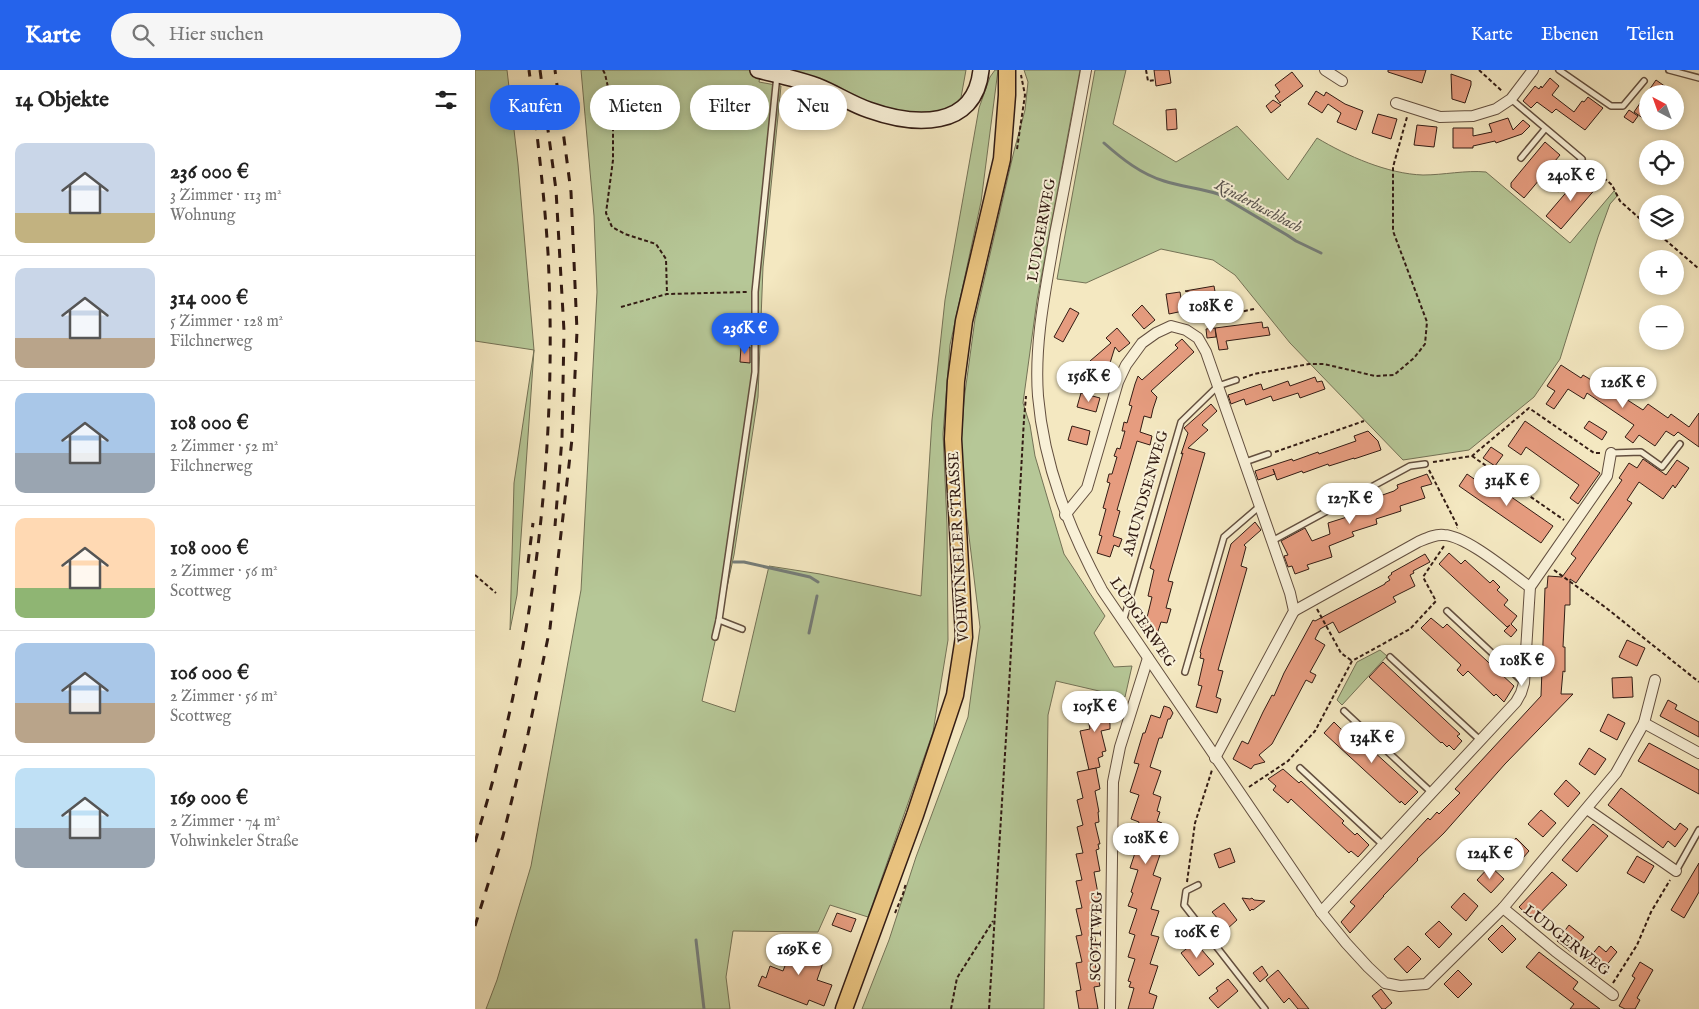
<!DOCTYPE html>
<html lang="de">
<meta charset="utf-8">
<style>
:root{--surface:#fff;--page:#f6f6f6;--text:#222;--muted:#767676;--line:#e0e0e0;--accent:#2563eb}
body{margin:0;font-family:"IM FELL English",serif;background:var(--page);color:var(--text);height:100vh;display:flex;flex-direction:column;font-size:19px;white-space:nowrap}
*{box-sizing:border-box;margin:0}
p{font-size:16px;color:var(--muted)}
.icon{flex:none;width:28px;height:28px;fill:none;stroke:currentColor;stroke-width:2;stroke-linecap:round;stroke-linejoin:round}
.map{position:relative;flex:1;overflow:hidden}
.panel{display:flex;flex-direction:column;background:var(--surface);width:475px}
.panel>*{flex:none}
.hud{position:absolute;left:15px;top:15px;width:475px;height:45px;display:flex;gap:10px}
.needle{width:32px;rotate:319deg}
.buttons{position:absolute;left:1164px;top:15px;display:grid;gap:10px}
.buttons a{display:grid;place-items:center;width:45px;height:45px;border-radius:50%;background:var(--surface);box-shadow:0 2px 8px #0003;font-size:25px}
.price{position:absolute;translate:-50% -42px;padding:0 11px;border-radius:18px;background:#fff;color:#222;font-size:16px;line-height:32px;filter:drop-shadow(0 1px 2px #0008)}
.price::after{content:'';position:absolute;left:50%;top:30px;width:15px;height:11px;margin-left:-8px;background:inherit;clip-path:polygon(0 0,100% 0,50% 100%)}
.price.current{background:var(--accent);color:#fff}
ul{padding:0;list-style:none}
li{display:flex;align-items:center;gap:15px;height:125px;padding:0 15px}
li+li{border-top:1px solid var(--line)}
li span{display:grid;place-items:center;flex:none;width:140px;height:100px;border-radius:10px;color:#555}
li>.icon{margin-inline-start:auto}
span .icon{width:60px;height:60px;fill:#fffc;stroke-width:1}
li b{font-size:21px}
h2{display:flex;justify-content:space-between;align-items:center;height:60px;padding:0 15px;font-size:21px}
.pill{padding:0 18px;border-radius:22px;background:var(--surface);box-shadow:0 2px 8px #0003;font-size:18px;line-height:45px}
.pill.current{background:var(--accent);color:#fff}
header{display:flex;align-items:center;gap:30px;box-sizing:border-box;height:70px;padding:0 25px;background:var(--accent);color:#fff}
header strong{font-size:24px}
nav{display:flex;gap:28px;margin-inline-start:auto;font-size:18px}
.search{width:350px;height:45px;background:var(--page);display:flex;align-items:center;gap:12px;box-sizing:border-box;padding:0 18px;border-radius:28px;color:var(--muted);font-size:19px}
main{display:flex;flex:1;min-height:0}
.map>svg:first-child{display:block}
.green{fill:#b6c797;stroke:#747256}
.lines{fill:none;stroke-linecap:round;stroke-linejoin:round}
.stream{stroke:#757d79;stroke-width:3}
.building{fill:#e69c7f;stroke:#331c14}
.lane-casing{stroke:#634f3f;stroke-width:8}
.street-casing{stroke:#634f3f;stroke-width:12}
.secondary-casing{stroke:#331c14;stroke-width:18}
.primary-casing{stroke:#331c14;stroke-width:19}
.path{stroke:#331c14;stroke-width:2;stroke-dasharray:4 2.5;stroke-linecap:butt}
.lane{stroke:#f8f0d7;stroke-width:5}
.street{stroke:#f8f0d7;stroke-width:10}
.secondary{stroke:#f8f0d7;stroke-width:15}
.primary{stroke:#eac480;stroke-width:16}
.rail{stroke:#331c14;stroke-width:3;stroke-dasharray:9 9;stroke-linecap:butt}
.labels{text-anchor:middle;stroke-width:4;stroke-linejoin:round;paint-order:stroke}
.street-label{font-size:15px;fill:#331c14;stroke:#f8f0d7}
.water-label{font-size:16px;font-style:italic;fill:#5a544f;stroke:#f8f0d7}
</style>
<header>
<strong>Karte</strong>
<div class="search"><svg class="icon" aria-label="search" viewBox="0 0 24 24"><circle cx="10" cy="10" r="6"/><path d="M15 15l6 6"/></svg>Hier suchen</div>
<nav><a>Karte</a><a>Ebenen</a><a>Teilen</a></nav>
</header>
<main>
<section class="panel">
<h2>14 Objekte<svg class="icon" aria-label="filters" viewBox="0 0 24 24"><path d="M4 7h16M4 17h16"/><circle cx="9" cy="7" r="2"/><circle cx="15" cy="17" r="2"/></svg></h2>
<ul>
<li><span style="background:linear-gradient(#c9d6e8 70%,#c2b280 0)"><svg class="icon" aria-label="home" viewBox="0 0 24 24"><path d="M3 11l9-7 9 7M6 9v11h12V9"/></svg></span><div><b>236 000 €</b><p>3 Zimmer · 113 m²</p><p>Wohnung</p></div></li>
<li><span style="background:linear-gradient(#c9d6e8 70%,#b9a48a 0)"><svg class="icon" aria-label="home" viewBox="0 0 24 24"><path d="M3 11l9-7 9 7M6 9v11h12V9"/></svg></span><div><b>314 000 €</b><p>5 Zimmer · 128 m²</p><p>Filchnerweg</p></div></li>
<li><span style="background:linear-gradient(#a9c7e8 60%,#9aa5b1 0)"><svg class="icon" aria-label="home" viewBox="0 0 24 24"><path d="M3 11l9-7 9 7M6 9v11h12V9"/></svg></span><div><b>108 000 €</b><p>2 Zimmer · 52 m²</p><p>Filchnerweg</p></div></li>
<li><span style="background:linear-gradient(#ffd9b3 70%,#8fb573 0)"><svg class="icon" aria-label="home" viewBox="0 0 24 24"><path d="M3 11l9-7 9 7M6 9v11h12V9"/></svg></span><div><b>108 000 €</b><p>2 Zimmer · 56 m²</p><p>Scottweg</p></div></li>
<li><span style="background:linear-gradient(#a9c7e8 60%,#b9a48a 0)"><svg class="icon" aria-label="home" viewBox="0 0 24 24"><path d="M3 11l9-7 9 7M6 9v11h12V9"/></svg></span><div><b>106 000 €</b><p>2 Zimmer · 56 m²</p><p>Scottweg</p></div></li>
<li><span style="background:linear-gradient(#bfe0f5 60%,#9aa5b1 0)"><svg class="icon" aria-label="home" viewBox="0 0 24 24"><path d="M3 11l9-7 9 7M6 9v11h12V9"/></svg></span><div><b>169 000 €</b><p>2 Zimmer · 74 m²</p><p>Vohwinkeler Straße</p></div></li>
</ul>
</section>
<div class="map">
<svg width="1224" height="939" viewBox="0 0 1224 939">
<rect width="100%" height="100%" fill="#f4e8c1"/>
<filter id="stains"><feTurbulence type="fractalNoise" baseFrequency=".004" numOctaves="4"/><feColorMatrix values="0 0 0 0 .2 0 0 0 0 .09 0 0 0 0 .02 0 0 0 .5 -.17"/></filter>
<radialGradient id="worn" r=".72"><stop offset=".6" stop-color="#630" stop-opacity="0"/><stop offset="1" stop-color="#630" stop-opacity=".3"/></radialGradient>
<g class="green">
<polygon points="0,0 32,0 43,94 59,280 42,525 35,560 39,413 59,280 0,271"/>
<polygon points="106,0 286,0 284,12 306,16 288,197 283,327 259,485 227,631 260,642 294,496 345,504 446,526 457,350 470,230 504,38 515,7 520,0 523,0 506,132 475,275 468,364 472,454 473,570 458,662 393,847 355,835 343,862 258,861 251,907 255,939 11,939 22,910 56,796 106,520 122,222 119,146"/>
<polygon points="310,0 491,0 485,33 451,46 391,34"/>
<polygon points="549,0 605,0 562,230 548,333 555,355 560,386 589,484 630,546 619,563 639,597 657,596 650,627 581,611 573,645 569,939 387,939 414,870 441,787 493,647 505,557 489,425 486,374 489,330 500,249 539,81 550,40 553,12"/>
<path d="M620,0H651L638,54L701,92L762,56L813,110L842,68C872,86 913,104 948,105C969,105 990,100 1011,102L1095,173L1139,121L1143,125L1135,134L1123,167L1085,289L1059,327L994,380L928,390L815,273L760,205L738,190L686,179L611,213L582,209Z"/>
<polygon points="905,580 912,586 867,635 862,630 882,592"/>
</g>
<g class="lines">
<g class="stream">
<path d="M629,73C647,89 666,104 689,111C707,117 726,118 743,124L812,165L821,171L846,183"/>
<polyline points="259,492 269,492 335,507 343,512"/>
<polyline points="334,563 342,526"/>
<polyline points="221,870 229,939"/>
</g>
</g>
<g class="building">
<polygon points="679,0 694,0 696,13 681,16"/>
<polygon points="913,0 951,0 947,13 913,2"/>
<polygon points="817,2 828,16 805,33 800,26 805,22 800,15"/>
<polygon points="976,4 996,11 996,15 990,33 977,29"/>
<polygon points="1075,8 1084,16 1077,25 1099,42 1107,31 1109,32 1113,27 1128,38 1110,60 1081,39 1077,43 1062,32 1056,38 1048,31 1060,16 1064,19 1066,16 1067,18"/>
<polygon points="1181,10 1201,24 1172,24 1172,51 1159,42"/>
<polygon points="841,21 849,26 851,22 870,34 888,41 881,60 862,52 866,43 853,34 847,43 833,34"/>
<polygon points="798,30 806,35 796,43 791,36"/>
<polygon points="701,39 702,59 692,60 691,40"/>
<polygon points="1154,40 1163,46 1158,53 1149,47"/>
<polygon points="903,44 922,49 916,69 897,63"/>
<polygon points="1033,48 1038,60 1048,50 1055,56 1047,64 1021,73 1020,71 998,76 998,78 978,78 978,58 998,58 998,66 1017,62 1014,54"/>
<polygon points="942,55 962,57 959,77 939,75"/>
<polygon points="1070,72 1085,85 1049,128 1036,117 1036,113"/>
<polygon points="1107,104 1122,117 1086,159 1071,146"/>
<polygon points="739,216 741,227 747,226 748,234 728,238 726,226 710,221"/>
<polygon points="705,222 708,241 694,244 691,224"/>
<polygon points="667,235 680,250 669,259 657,245"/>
<polygon points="595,238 604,243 588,272 579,267"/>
<polygon points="787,252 788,258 793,257 795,265 751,271 753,279 744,280 740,258"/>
<polygon points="642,258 655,273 644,282 640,277 630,309 612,303 615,291 636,273 631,268"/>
<polygon points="740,258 741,267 732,268 731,259"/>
<polygon points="707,269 719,282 676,321 682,327 678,339 676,348 669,346 665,362 677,366 675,375 662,371 642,440 645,441 638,466 647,469 644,477 639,475 635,487 622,483 627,466 624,465 631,439 628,438 635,413 632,412 634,404 637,404 642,387 639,386 642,378 645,379 650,361 647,361 649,352 652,353 657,336 654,335 660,314 663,306 667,310 703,278 700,275"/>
<polygon points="266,277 275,277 275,293 265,292"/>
<polygon points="1086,295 1106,308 1108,305 1128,317 1129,315 1168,340 1173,334 1193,348 1196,344 1214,357 1224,343 1224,377 1203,362 1199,366 1191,361 1180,376 1164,365 1158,373 1150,367 1159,355 1112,323 1109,329 1093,319 1079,339 1071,334 1080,321 1072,316"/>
<polygon points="840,307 842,312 847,311 850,319 825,328 823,323 798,331 796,326 771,335 769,329 756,334 753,325 786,314 788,320 813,311 815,316"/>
<polygon points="606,323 625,328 621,342 602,337"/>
<polygon points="736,334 742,341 727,355 733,360 713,378 730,383 693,511 698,512 691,538 696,539 692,553 686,552 682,564 669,560 677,527 673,526 679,500 675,498 708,383 706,384 713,363 709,358"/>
<polygon points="1050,351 1125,403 1103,434 1095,428 1104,415 1051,377 1046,385 1033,376"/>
<polygon points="1114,351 1132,362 1127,370 1109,358"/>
<polygon points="597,356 615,361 612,375 593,370"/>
<polygon points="893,361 903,371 906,380 879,389 879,388 854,396 853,394 828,403 827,401 802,410 798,399 800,404 783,410 780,401 817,389 818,391 843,382 844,384 881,371 879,366"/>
<polygon points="1016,377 1028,385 1020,396 1008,388"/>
<polygon points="1168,389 1191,405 1202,390 1214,398 1200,418 1198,415 1188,429 1164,412 1152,430 1157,433 1114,494 1101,513 1095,509 1095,535 1090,535 1088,577 1090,577 1090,602 1088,601 1086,624 1098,624 1030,694 969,763 942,789 943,790 908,826 909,826 875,863 866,852 880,836 875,832 953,748 955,750 962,742 964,744 985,723 980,719 1066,626 1070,518 1072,518 1073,506 1087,507 1101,488 1096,484 1147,410 1144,408 1154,393 1162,398"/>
<polygon points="952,404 957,414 946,417 950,428 925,436 926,441 901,449 902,454 877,462 879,466 854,476 857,487 832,495 834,499 820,504 817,496 813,497 809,486 813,485 806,471 830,458 837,471 855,464 853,453 872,447 871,446 877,444 876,441 900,431 899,428 919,421 923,418 922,415"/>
<polygon points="992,404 1005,413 1009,408 1078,456 1066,473 984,416"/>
<polygon points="780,452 786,460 769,475 771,477 766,496 772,498 743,600 748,601 741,627 746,629 742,643 721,637 727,616 723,615 729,589 725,588 726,583 725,582 756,474"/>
<polygon points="974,483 986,494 990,490 1015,513 1018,510 1025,517 1022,520 1033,530 1029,535 1042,546 1036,554 1042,560 1036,567 1029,561 1035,555 1032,557 964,494"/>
<polygon points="950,484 955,492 938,501 939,503 935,505 940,516 918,527 921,532 864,563 858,552 845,559 840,569 850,575 835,602 841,605 837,613 831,610 797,674 784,685 790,692 779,695 776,699 758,689 767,671 773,674 788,642 797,625 799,626 809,603 838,550 840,551 910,514 910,513 915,510 913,507 917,504 916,503"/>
<polygon points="956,548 968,558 972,554 1039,616 1029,632 1021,624 1019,626 993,601 988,606 982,600 986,595 946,558"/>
<polygon points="1152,570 1170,578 1162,596 1144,587"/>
<polygon points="908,592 985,664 982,666 987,671 979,680 974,675 972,677 967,672 966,673 894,607"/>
<polygon points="1157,607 1158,627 1138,628 1137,608"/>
<polygon points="629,630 635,654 635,659 626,661 631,681 627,682 628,686 623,688 625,697 614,700 605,661 615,659 610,634"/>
<polygon points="1193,630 1202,635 1200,639 1224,652 1224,667 1185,646"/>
<polygon points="689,636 695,638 698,643 695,649 693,649 687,668 684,668 675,697 686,701 678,724 686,727 682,741 685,742 682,751 687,753 680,776 687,779 678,805 686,808 676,839 684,841 676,865 684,867 675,894 683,896 674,923 682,926 678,939 653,939 659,918 654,917 656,912 653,911 660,889 653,887 660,865 654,863 662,839 653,836 658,823 656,822 663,800 655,798 664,771 659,769 664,752 656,749 664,725 655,722 664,694 659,693 668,663 670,663 676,645 685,648"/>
<polygon points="1133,644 1150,653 1142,670 1125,661"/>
<polygon points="859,652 870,663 874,659 943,722 930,735 926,731 925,733 849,663"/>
<polygon points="1174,673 1224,700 1224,724 1163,691"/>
<polygon points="1114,678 1131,689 1120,705 1104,694"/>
<polygon points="621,698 625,719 620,721 624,742 623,742 624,752 620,753 625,774 623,774 624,779 621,780 625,801 619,802 624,829 618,830 624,856 618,857 623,884 618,885 625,916 619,917 623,939 604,939 601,921 606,920 601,893 607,892 601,866 607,865 601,839 607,838 601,811 607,810 601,784 608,783 602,757 608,755 602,730 608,728 602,702"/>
<polygon points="808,699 824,713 826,711 869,751 867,753 880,765 882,763 894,775 883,787 876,781 874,783 816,729 813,733 798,720 801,716 793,709"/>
<polygon points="1091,710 1105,723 1093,737 1079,724"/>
<polygon points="1146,718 1200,760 1205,753 1213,759 1200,777 1193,771 1188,778 1133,735"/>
<polygon points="1066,740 1081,753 1068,767 1053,754"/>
<polygon points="1118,754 1133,766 1102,802 1087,790"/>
<polygon points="1041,768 1054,781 1042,795 1028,782"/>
<polygon points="755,778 760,792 744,798 739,784"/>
<polygon points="1162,786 1179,796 1169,813 1152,803"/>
<polygon points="1224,793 1224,822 1209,848 1196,840"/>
<polygon points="1015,796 1029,809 1016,823 1002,810"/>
<polygon points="1077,802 1092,815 1058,850 1044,837"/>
<polygon points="989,823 1003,836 991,851 976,837"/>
<polygon points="767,828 775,829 777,828 779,830 790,831 778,840 777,839 775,841"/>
<polygon points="749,833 762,850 752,859 737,842"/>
<polygon points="362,843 381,849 376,862 357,855"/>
<polygon points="964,851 977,864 964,878 950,864"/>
<polygon points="1027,855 1041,869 1027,883 1013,869"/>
<polygon points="1094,855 1109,867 1096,882 1082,871"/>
<polygon points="320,870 346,880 345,884 350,887 342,910 357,915 349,936 334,930 332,935 283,916 287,906 291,908 295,896 308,901"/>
<polygon points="720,872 739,894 724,906 706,883"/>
<polygon points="933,876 946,889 932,903 919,889"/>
<polygon points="1124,876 1131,882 1136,876 1142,882 1130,897 1123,892 1118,898 1111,892"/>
<polygon points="1064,882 1103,912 1098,919 1125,939 1095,939 1099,934 1051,897"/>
<polygon points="1165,892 1178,900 1162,928 1165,930 1160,939 1150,939 1144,936 1160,908 1157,906"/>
<polygon points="787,896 793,905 785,912 778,903"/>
<polygon points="803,900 834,939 823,939 814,928 809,933 791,910"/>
<polygon points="983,900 997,914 983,928 969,914"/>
<polygon points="753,909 763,921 743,938 734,928 743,921 741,918"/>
<polygon points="906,919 917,933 910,939 907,939 897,926"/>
</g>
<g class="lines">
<defs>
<g id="lane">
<polyline points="1084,0 1136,36 1148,36 1169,11"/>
<polyline points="1194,0 1224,8"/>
<polyline points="1036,29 1107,89 1083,118"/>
<polyline points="1046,88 1070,59"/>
<polyline points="1136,383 1166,382 1187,397 1205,374"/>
<polyline points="770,392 793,384"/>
<polyline points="797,471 935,396 950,394"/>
<polyline points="972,541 1048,612"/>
<polyline points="648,552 706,352 743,316 761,310"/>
<polyline points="267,559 244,550 280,302 280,222 302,5"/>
<polyline points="240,567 244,550"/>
<polyline points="915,587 1005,670"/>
<polyline points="710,602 749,467 785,436"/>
<polyline points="869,641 957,723"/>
<polyline points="825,698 908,775"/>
<polyline points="1201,801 1224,760"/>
<polyline points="723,815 711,821 709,835 790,939"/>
</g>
<g id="street">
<path d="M611,0C601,55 591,110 580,164C571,218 559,272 563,326C569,396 594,459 627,520L846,842L871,873L893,897L910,913L925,916L951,914L1028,838L1141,703L1169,653L1180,610"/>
<polyline points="850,0 867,11"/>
<polyline points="921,33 965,47 998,46 1021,39 1036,29 1058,0"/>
<polyline points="590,445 612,418 643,312 651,295 667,273 681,263 696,256 711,260 723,268 731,282 797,471 815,523 819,541 740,688"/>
<path d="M819,541L943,472C952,468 960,464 969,465C992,466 1035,503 1055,517"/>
<polyline points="1169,653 1224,683"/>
<polyline points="1112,739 1201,801"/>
<polyline points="1028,838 1080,881 1138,925"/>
<polyline points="846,842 1041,632 1046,623 1049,613 1055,517 1132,406 1136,383"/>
<polyline points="635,939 638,712 645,677 673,588"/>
</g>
<path id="secondary" d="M283,0C303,5 323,9 342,16C360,23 376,34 394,40C439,56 500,60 506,0"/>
<polyline id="primary" points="369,939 440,745 480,625 489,567 478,369 481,311 489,251 527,89 532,25 532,0"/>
</defs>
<use href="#lane" class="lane-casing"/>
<use href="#street" class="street-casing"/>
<use href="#secondary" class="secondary-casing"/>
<use href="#primary" class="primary-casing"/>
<g class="path">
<polyline points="128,0 130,4 138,39 138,90 131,143 137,157 150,164 181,174 191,189 192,224"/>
<polyline points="671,0 673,11 680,10"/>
<polyline points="1004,0 1028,22"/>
<polyline points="542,79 550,25 546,5"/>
<polyline points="1114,95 1137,115 1145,131 1172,155"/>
<polyline points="1180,161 1224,199"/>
<polyline points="146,237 192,224 272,222"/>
<polyline points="718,252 779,239"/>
<polyline points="768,308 779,304 834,294 849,294 900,306 919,305 939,288 950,274 952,252 918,161 918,97 932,47"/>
<polyline points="800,382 889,351"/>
<polyline points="997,386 1089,450"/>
<polyline points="958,392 997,386 1054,338 1119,383 1127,383"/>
<polyline points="954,400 983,457 982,458"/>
<polyline points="1079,500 1130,537 1224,612"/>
<polyline points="0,505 21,523"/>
<polyline points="842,539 866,583 877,591"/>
<polyline points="774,717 813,691 840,661 877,591 935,559 961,531 948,507 969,476"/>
<polyline points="712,812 720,753 737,700"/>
<polyline points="420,843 428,824 431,813"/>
<polyline points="1138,913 1162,875 1176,842 1195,810"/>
<polyline points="476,939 482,908 518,851"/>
<polyline points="514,939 532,652 549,349 551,326"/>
</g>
<use href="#lane" class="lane"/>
<use href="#street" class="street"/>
<use href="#secondary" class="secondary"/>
<use href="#primary" class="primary"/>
<g class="rail">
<polyline points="65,0 81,120 89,261 87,368 80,456"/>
<polyline points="53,493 58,453"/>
<path d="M0,772C59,583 83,381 73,183C69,122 62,61 54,0"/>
<polyline points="0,856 28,766 53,664 75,558 97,369 102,261 96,122 80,0"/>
</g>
</g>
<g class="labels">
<g class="street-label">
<text transform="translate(566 160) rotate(-80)" y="5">LUDGERWEG</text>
<text transform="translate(670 423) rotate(-74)" y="5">AMUNDSENWEG</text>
<text transform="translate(483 477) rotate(-93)" y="5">VOHWINKELER STRASSE</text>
<text transform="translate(668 552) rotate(56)" y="5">LUDGERWEG</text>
<text transform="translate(621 866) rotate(-89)" y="5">SCOTTWEG</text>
<text transform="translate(1092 870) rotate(38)" y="5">LUDGERWEG</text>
</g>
<g class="water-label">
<text transform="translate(784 135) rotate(28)" y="6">Kinderbuschbach</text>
</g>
</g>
<rect width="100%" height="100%" filter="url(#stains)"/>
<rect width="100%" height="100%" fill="url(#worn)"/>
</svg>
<div class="buttons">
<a><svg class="needle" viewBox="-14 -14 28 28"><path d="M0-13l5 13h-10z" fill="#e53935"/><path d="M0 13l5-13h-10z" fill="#767676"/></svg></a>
<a><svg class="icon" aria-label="locate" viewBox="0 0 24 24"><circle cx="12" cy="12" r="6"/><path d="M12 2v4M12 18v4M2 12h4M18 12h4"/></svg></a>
<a><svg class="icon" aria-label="layers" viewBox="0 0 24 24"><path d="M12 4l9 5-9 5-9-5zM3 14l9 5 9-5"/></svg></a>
<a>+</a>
<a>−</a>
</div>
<b class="price" style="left:1096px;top:132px">240K €</b>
<b class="price" style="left:736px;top:263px">108K €</b>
<b class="price current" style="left:270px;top:285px">236K €</b>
<b class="price" style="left:614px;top:333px">156K €</b>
<b class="price" style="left:1148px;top:339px">126K €</b>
<b class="price" style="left:1032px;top:437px">314K €</b>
<b class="price" style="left:875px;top:455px">127K €</b>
<b class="price" style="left:1047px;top:617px">108K €</b>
<b class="price" style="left:620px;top:663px">105K €</b>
<b class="price" style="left:897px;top:694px">134K €</b>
<b class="price" style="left:671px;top:795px">108K €</b>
<b class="price" style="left:1015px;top:810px">124K €</b>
<b class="price" style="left:722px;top:889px">106K €</b>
<b class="price" style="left:324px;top:906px">169K €</b>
<div class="hud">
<a class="pill current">Kaufen</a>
<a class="pill">Mieten</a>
<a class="pill">Filter</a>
<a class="pill">Neu</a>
</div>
</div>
</main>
